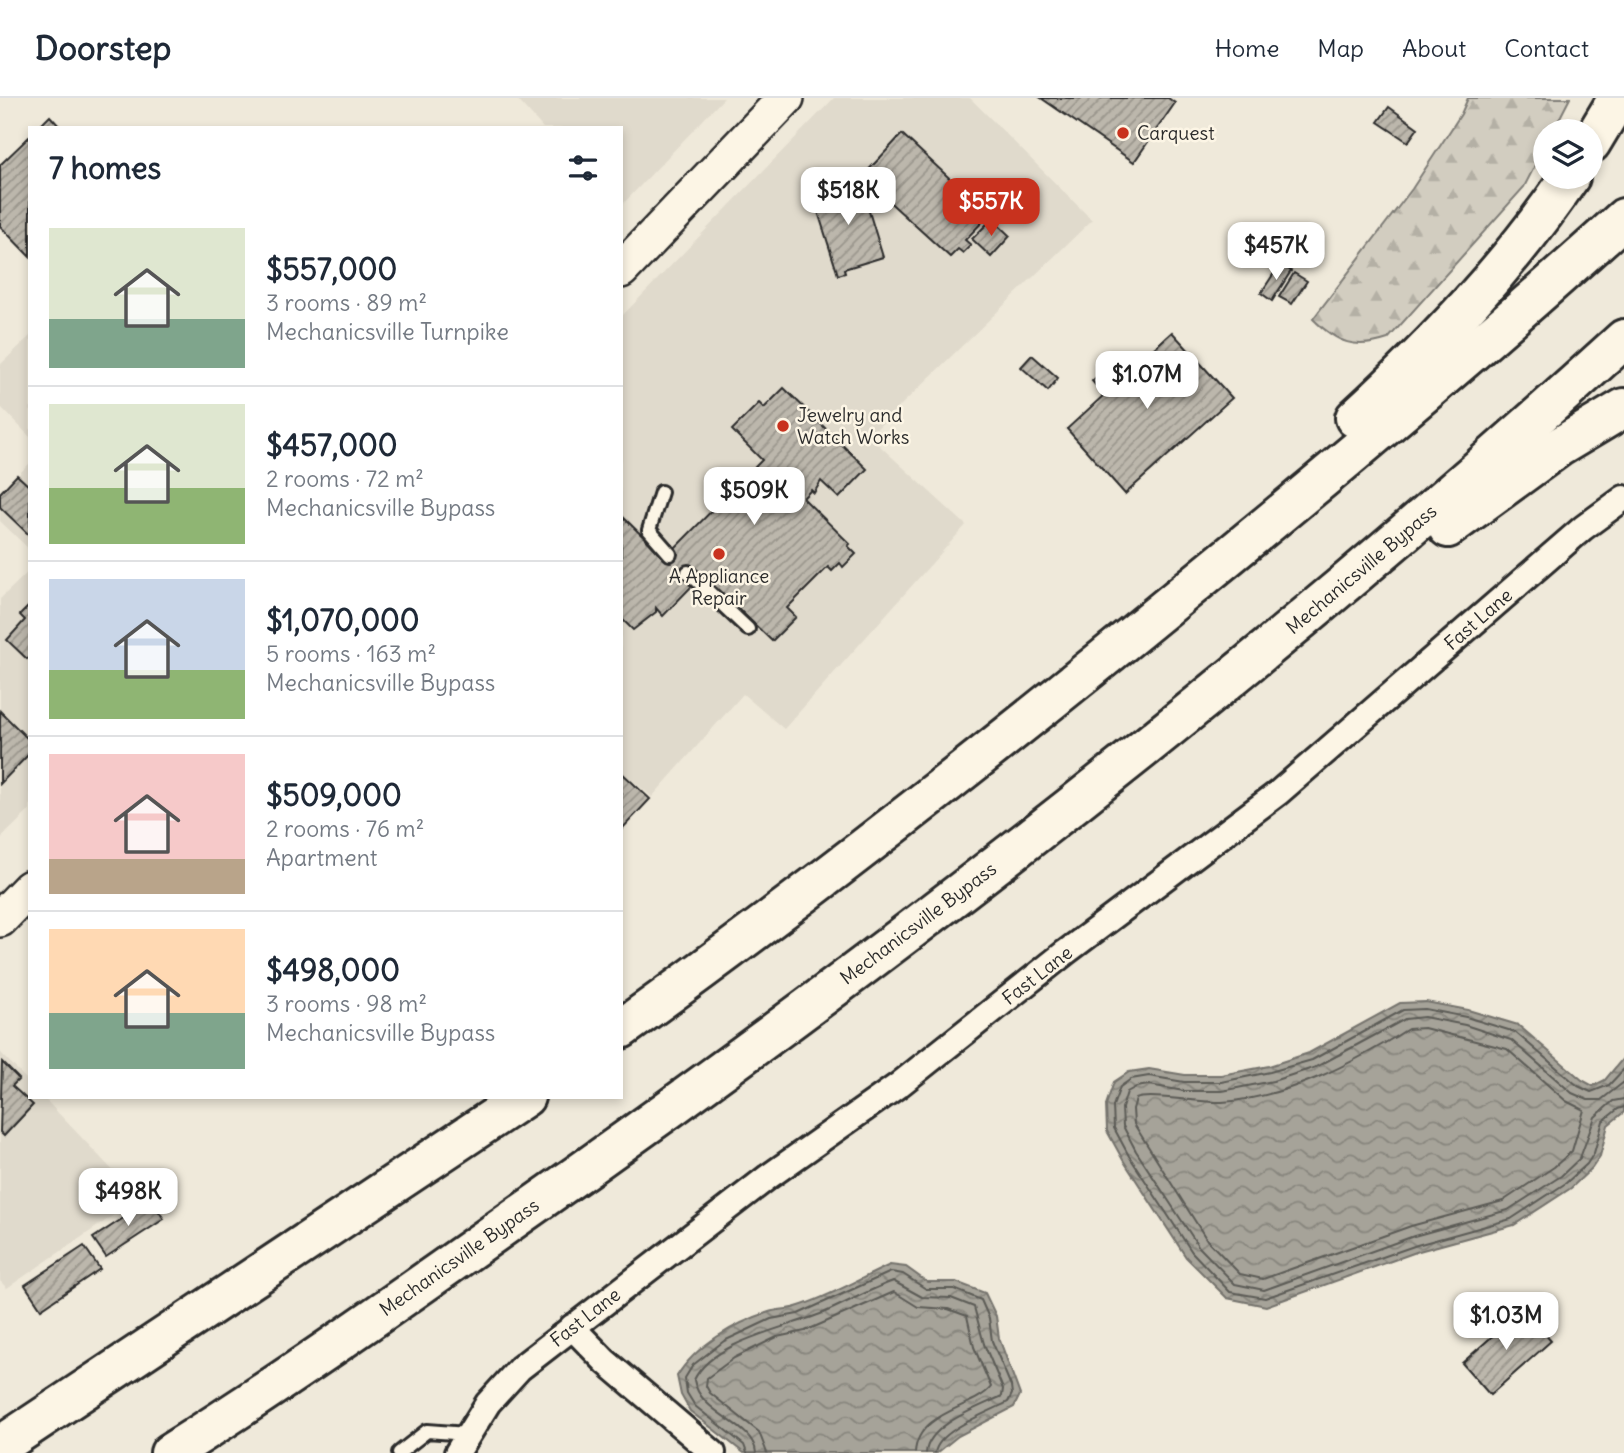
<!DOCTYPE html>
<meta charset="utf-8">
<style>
:root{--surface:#fff;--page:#f2f2f3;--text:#1f2937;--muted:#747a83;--line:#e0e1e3;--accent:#c8321e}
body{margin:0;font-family:Delius,sans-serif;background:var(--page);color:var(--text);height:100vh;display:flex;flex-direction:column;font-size:26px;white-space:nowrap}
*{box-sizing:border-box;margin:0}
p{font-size:23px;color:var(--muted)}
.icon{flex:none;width:38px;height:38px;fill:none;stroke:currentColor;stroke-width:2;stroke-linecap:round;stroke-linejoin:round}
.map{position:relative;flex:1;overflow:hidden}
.drawer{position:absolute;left:28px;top:28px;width:595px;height:973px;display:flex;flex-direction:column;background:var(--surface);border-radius:0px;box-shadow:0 4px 10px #0003}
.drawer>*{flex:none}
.fabs{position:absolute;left:1533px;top:21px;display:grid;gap:14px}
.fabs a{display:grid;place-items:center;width:70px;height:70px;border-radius:50%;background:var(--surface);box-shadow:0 4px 10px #0003;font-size:35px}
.price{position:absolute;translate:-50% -60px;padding:0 16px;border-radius:14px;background:#fff;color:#222;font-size:23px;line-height:46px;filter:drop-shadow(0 2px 4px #0008)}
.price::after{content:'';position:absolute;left:50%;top:42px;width:21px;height:16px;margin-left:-10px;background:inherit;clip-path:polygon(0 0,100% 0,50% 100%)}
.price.active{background:var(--accent);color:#fff}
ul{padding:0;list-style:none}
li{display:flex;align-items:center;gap:21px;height:175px;padding:0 21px}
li+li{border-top:2px solid var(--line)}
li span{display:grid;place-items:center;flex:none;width:196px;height:140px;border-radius:0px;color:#555}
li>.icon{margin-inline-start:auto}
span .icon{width:84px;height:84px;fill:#fffc;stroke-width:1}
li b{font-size:30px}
h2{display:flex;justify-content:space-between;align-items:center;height:84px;padding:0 21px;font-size:30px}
header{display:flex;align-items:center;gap:42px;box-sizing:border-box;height:98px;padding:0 35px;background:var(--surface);border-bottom:2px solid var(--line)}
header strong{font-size:33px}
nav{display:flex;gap:38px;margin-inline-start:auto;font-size:24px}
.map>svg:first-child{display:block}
.built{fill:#e0dacc}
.forest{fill:url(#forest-firs);stroke:#7e7c76;stroke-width:2}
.water{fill:url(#water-waves);stroke:#75736d;stroke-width:2}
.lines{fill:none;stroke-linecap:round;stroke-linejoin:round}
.shore{stroke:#5c5b57;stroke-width:2}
.building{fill:url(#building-hatch);stroke:#2b2b2b;stroke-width:2}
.lane-casing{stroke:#2b2b2b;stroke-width:18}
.street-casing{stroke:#2b2b2b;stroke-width:30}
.secondary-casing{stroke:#2b2b2b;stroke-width:40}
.highway-casing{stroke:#2b2b2b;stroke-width:44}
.lane{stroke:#fcf5e5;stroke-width:12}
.street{stroke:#fcf5e5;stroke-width:24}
.secondary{stroke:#fcf5e5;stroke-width:35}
.highway{stroke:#fcf5e5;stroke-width:38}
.poi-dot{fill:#c8321e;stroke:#fcf5e5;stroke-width:2.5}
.labels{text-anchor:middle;stroke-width:5;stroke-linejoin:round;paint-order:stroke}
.poi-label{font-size:19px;fill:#2b2b2b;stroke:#fcf5e5;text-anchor:start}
.street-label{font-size:19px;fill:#2b2b2b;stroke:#fcf5e5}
</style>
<header>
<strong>Doorstep</strong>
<nav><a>Home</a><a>Map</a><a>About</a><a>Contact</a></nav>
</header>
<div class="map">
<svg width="1624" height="1355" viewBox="0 0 1624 1355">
<defs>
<pattern id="forest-firs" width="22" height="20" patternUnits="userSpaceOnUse" patternTransform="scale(1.75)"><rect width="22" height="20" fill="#d2cdc0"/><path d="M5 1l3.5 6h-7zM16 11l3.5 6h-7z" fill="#b4b0a5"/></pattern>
<pattern id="water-waves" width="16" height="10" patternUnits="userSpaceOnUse" patternTransform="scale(1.75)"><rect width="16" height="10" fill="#a6a399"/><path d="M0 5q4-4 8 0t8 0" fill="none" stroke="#87857d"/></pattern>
<pattern id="building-hatch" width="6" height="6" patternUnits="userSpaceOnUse" patternTransform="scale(1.75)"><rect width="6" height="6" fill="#bcb7ac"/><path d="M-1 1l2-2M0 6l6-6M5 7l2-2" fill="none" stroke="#99958c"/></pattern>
</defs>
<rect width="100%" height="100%" fill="#efe9da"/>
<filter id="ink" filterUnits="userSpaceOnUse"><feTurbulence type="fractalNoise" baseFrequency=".0143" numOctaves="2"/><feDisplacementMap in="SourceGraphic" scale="14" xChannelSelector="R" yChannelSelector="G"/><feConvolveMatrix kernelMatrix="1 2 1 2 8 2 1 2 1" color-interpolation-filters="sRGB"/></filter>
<g filter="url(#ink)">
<g class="built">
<polygon points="516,0 724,0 621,108 621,30 543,30"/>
<polygon points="834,0 970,0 1092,122 869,338 966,427 784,631 743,596 652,699 621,673 621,219"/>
<polygon points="30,238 30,339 0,308 0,267"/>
<polygon points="30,365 30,452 0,423 0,395"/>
<polygon points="30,472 30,712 0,741 0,501"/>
<polygon points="0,954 30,985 30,999 43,999 139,1100 7,1190 0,1183"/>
</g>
<path class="forest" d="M1468,0H1570L1553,33H1545V48L1524,89L1388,241C1355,252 1337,245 1313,221L1412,91L1461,16Z"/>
<g class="water">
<polygon points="1426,904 1468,912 1518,927 1582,982 1593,988 1605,982 1624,959 1624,1014 1608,1027 1600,1058 1592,1070 1571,1090 1514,1127 1419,1153 1266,1208 1227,1200 1186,1159 1123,1062 1107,1033 1106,1007 1114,984 1129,974 1149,971 1185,977 1221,977 1269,968 1309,955 1400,905"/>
<path d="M890,1167L906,1169L927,1184H956L985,1195L996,1218L999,1240L1020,1297L1014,1309L958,1338L937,1355H744L690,1313L681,1297L677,1278C696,1247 735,1225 769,1214C778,1211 787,1212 796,1209C829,1199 859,1181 890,1167Z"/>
</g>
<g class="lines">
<g class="shore">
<path d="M1424,930L1507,951L1566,1003L1584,1012L1572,1053L1554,1069L1503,1103L1411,1128L1263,1181L1240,1176L1207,1142L1134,1026L1133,1011L1136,1001C1148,995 1202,1005 1222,1004C1289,999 1352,966 1408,931Z"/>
<polyline points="1624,971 1609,987 1591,994 1578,988 1515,934 1466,919 1425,911 1403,912 1312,962 1270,974 1221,984 1184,984 1149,978 1131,981 1120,989 1113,1008 1114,1030 1129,1058 1192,1154 1230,1194 1265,1200 1417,1147 1511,1121 1566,1085 1587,1066 1594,1055 1603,1023 1618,1011 1624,1009"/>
<polyline points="1624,984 1601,1002 1588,1002 1572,995 1511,942 1465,927 1424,919 1405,921 1316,969 1273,983 1222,993 1184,993 1149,987 1136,989 1127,994 1122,1010 1123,1028 1136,1053 1199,1149 1235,1186 1264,1192 1414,1138 1508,1112 1561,1078 1580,1060 1595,1019 1613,1003 1624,1001"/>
<path d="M747,1355L744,1347L695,1308L687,1295L685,1280L693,1267L724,1243L771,1221L798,1216L891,1174L903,1176L926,1191H954L981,1202L989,1220L992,1243L1011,1288L1012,1296L1008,1304C990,1314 938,1332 935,1355"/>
<path d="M756,1355C754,1325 700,1317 694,1282C712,1243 787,1230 823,1215C846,1205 869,1192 893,1183L922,1199L951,1200L974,1209L984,1246L1003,1291L1002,1298C980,1309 928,1326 926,1355"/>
<path d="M767,1355L759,1334L710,1295L706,1288L707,1280L734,1260L777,1239L805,1233L894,1194L918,1209L948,1211L967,1218L974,1249L991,1289C975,1310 917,1313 915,1355"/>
</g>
</g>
<g class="building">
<polygon points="1041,0 1168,0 1175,5 1134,64"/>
<polygon points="1389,9 1418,30 1408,44 1378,24"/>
<polygon points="50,18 61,30 38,30"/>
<polygon points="902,36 989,117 965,142 971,147 963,155 958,151 950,159 862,79"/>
<polygon points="30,38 30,159 0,128 0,67"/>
<polygon points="860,84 883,159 844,171 845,175 838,177 813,98"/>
<polygon points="992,121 1010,138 991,159 972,141"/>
<polygon points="1280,166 1291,173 1272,203 1261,195"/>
<polygon points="1294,175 1307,183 1292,206 1279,199"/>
<polygon points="1172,234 1232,300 1125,396 1067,331 1104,297 1092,283 1122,256 1133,269"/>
<polygon points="1032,257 1058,280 1048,293 1021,269"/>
<polygon points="784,290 867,371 839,400 821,383 814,395 811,392 803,400 850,446 848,448 856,456 843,469 840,465 832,473 828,469 787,510 796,519 772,543 694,469 683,479 692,488 663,518 656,510 656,514 633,532 621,520 621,417 665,460 762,362 732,332 759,305 764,310"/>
<polygon points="17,377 30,389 30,438 0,409 0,395"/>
<polygon points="30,507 30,558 27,561 7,542 25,522 20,517"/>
<polygon points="0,613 30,643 30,655 0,686"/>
<polygon points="621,674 650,701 621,732"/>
<polygon points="2,964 19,981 12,988 33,1007 4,1038 0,1034"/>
<polygon points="151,1102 164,1121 106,1159 93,1140"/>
<polygon points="84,1148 100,1171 41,1211 25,1187"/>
<polygon points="1523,1211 1551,1243 1490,1297 1462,1265"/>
</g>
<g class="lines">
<defs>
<g id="lane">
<polyline points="661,394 649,432 670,456"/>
<polyline points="688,474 748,531"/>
<polyline points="399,1355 427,1333 467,1336"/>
</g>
<g id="street">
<polyline points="572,1229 606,1264 713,1355"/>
<polyline points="457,1355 488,1305 520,1270 768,1079 900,986 1066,854 1278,695 1583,430 1624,400"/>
</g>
<g id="secondary">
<polyline points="621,172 786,0"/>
<polyline points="0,821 30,790"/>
</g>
<g id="highway">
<polyline points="1591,45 1618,0"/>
<path d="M1355,320C1435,246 1509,169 1570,79"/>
<polyline points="1448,430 1559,349 1624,310"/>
<path d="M621,931C815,792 1001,645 1185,494C1334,373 1482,249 1624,120"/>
<polyline points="0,1348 525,999"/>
<path d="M170,1355C311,1267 445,1169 581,1074C943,817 1295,541 1624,241"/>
</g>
</defs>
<use href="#lane" class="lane-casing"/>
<use href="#street" class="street-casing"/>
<use href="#secondary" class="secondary-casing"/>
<use href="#highway" class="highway-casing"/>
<use href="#lane" class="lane"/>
<use href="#street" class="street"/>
<use href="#secondary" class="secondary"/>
<use href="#highway" class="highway"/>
</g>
</g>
<g class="poi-dot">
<circle cx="1123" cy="35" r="7"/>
<circle cx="783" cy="328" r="7"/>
<circle cx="719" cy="456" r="7"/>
</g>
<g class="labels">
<g class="poi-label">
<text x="1137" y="42">Carquest</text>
<text x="797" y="324">Jewelry and<tspan x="797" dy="22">Watch Works</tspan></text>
<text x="719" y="485" text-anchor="middle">A Appliance<tspan x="719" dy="22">Repair</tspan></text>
</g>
<g class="street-label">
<text transform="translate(1361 471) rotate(-40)" y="7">Mechanicsville Bypass</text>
<text transform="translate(1478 521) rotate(-41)" y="7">Fast Lane</text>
<text transform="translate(918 825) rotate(-37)" y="7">Mechanicsville Bypass</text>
<text transform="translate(1037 877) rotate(-38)" y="7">Fast Lane</text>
<text transform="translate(459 1159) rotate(-35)" y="7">Mechanicsville Bypass</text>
<text transform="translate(585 1219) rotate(-38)" y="7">Fast Lane</text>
</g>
</g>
</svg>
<div class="fabs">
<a><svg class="icon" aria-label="layers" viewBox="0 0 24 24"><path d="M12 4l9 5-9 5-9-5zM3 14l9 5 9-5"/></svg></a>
</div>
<b class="price" style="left:848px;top:129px">$518K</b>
<b class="price active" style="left:991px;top:140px">$557K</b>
<b class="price" style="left:1276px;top:184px">$457K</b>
<b class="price" style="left:1147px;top:313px">$1.07M</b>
<b class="price" style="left:754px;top:429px">$509K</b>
<b class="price" style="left:128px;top:1130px">$498K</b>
<b class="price" style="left:1506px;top:1254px">$1.03M</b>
<section class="drawer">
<h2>7 homes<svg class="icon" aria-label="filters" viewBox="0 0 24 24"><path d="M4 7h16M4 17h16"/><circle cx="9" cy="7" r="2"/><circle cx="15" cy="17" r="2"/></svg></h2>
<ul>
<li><span style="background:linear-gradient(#dfe7d0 65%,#7fa58c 0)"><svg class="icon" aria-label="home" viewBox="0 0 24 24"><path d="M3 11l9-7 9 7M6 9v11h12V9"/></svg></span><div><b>$557,000</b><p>3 rooms · 89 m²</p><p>Mechanicsville Turnpike</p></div></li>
<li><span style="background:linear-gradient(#dfe7d0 60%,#8fb573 0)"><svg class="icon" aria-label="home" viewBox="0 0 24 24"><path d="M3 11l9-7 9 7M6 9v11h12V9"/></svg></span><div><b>$457,000</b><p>2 rooms · 72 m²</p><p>Mechanicsville Bypass</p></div></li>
<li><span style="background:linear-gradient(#c9d6e8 65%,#8fb573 0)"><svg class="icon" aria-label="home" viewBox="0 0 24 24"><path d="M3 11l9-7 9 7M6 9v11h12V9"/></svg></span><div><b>$1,070,000</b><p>5 rooms · 163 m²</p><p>Mechanicsville Bypass</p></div></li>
<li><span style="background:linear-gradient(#f6c9c9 75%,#b9a48a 0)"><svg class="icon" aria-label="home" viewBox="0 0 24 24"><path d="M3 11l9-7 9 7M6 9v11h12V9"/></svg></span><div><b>$509,000</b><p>2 rooms · 76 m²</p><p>Apartment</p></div></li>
<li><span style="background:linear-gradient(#ffd9b3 60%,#7fa58c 0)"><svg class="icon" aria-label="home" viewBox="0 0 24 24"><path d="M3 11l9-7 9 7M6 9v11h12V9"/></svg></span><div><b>$498,000</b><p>3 rooms · 98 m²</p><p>Mechanicsville Bypass</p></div></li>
</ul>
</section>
</div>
